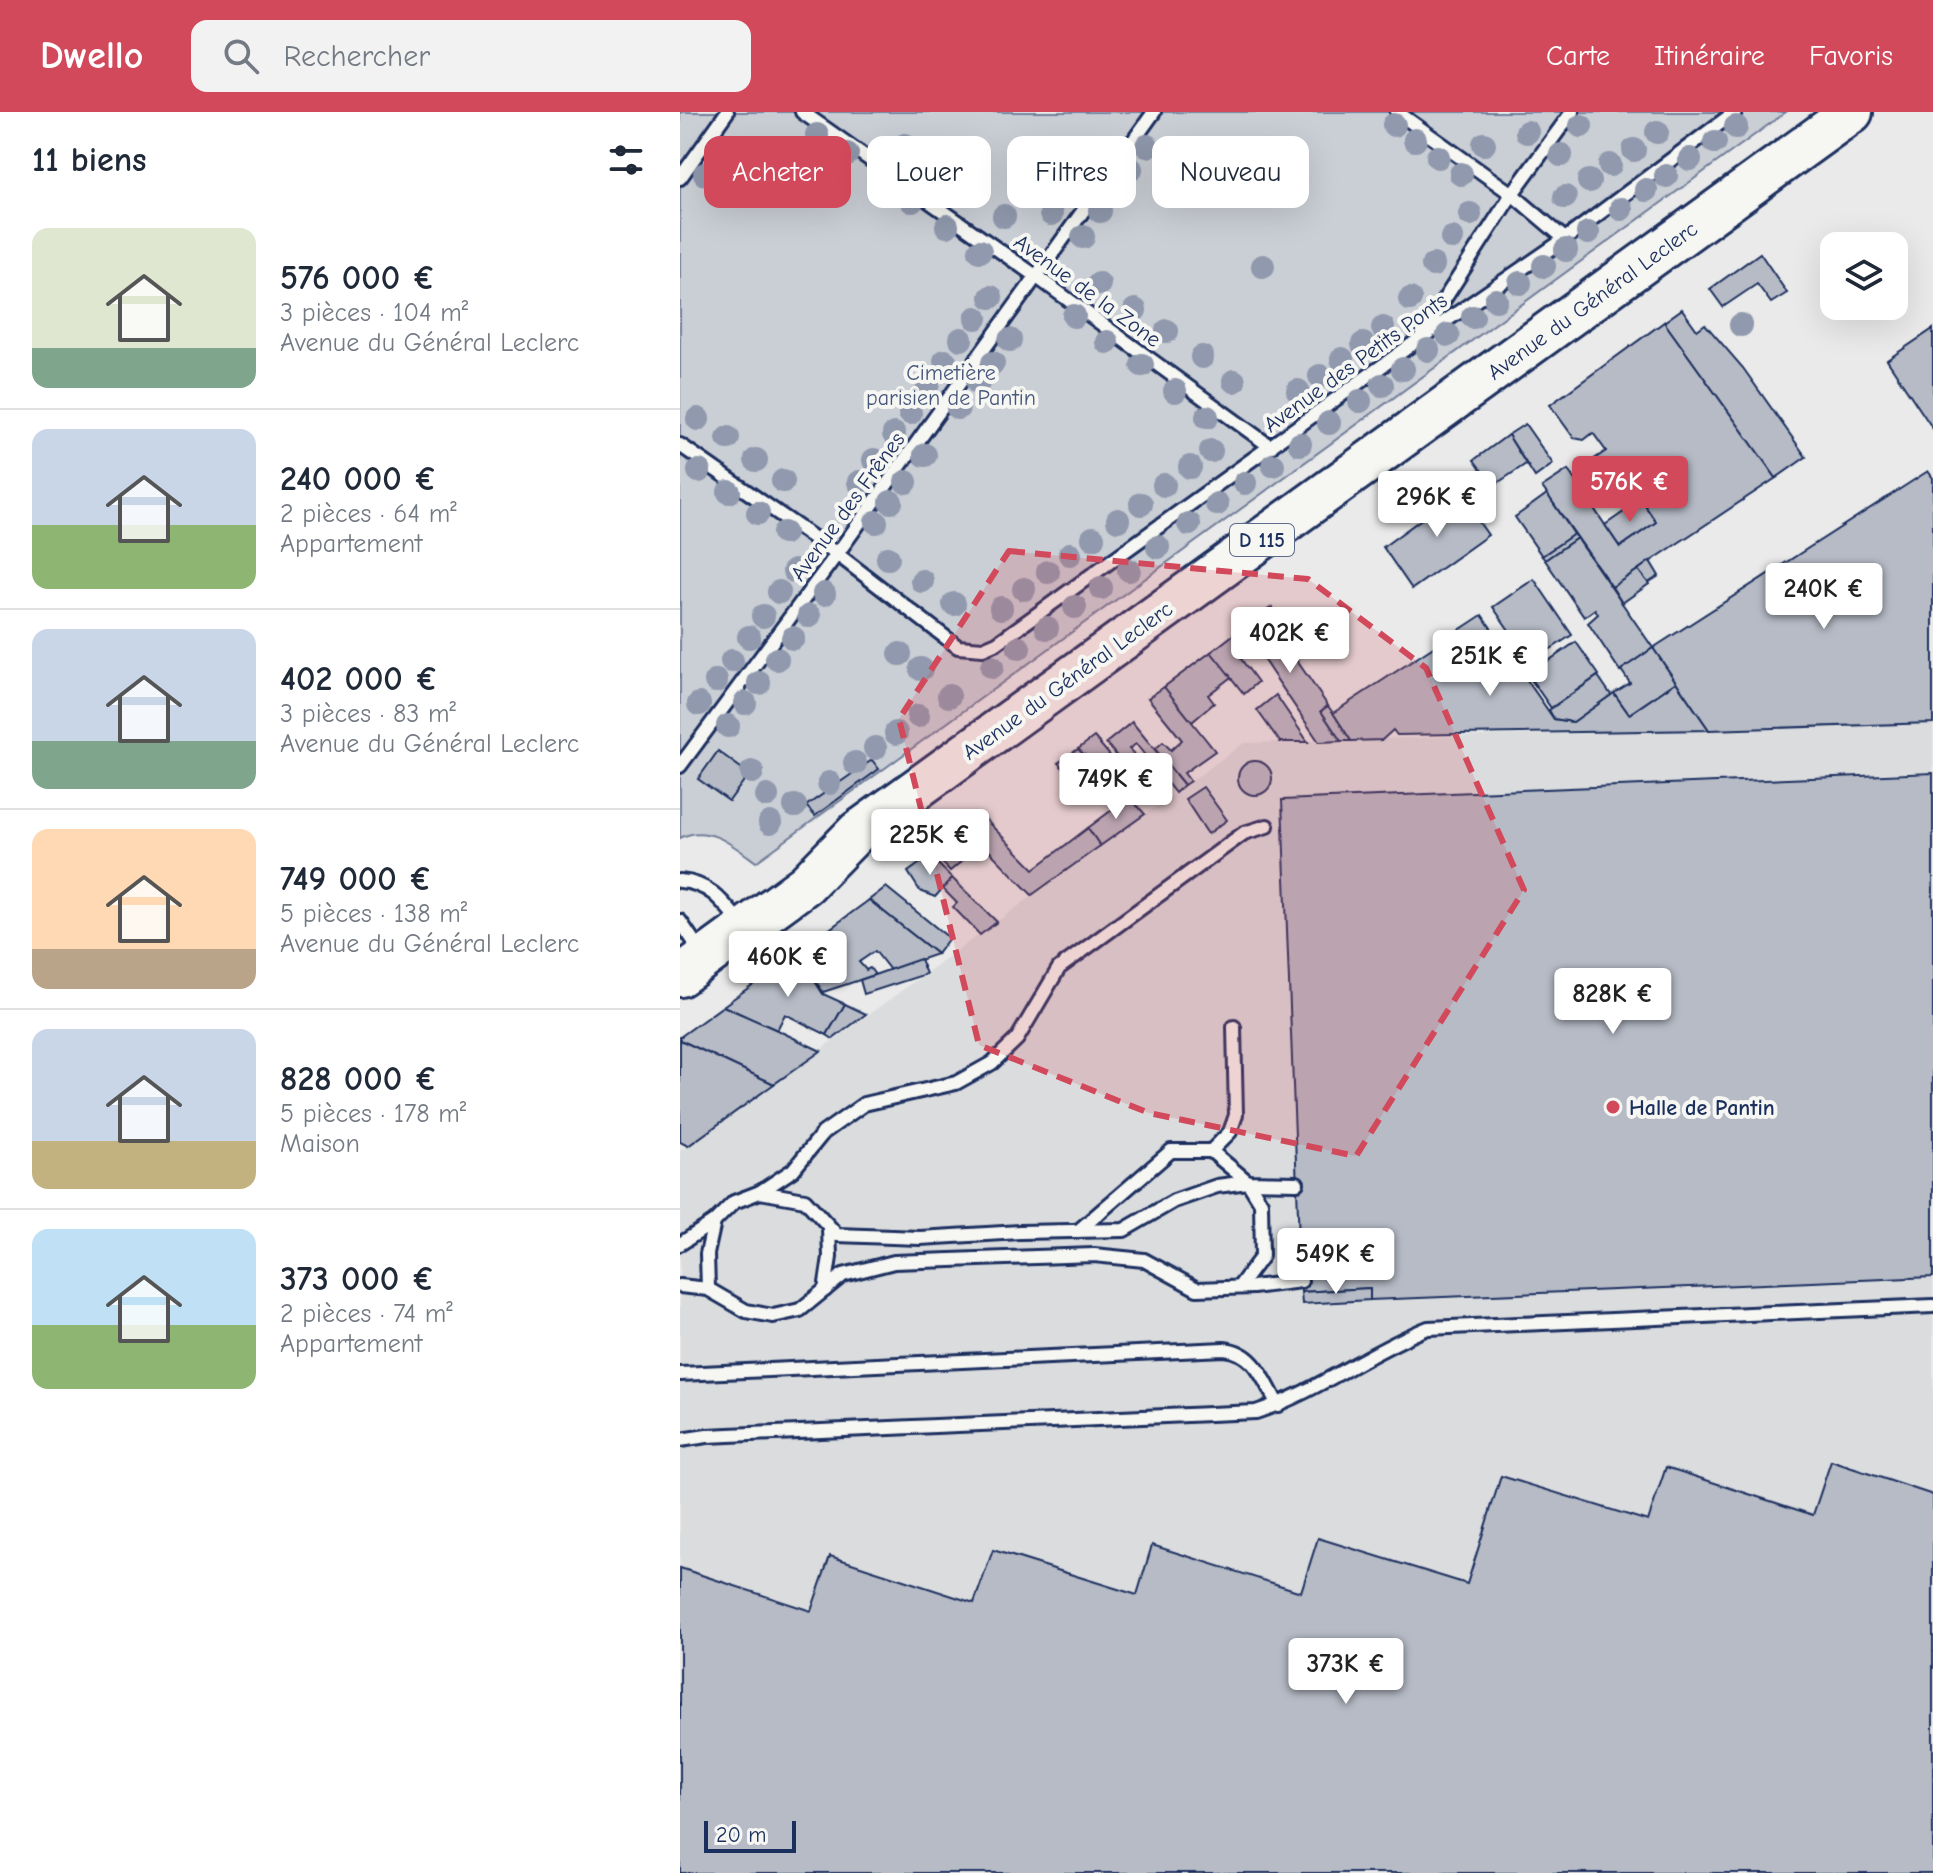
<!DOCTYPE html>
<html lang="fr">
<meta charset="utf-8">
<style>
:root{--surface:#fff;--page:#f2f2f3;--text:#1f2937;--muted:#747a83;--line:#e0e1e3;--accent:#d1495b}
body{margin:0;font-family:"Comic Neue",sans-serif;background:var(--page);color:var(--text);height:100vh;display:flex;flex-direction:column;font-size:30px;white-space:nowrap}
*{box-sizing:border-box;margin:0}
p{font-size:26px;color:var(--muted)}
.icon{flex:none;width:44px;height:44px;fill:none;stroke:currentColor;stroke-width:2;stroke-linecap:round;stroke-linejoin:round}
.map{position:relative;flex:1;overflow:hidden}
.sheet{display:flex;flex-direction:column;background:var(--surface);width:680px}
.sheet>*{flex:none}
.hud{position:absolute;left:24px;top:24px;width:760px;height:72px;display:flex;gap:16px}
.buttons{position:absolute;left:1140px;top:120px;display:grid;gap:16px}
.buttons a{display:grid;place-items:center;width:88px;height:88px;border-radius:16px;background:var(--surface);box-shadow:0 8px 32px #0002;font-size:40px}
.scale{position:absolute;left:24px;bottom:20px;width:92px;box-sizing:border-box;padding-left:8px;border:4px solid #1b2f5e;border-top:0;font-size:22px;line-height:28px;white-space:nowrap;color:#1b2f5e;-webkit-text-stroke:6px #f6f6f2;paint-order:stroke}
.price{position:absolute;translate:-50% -68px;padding:0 18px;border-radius:8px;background:#fff;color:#222;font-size:26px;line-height:52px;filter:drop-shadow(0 2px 4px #0008)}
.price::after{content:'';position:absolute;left:50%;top:48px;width:24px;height:18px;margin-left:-12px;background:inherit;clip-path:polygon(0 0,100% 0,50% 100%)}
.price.active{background:var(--accent);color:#fff}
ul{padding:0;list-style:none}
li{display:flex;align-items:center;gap:24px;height:200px;padding:0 32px}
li+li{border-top:2px solid var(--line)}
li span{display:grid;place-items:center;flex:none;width:224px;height:160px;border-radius:16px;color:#555}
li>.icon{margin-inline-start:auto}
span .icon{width:96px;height:96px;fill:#fffc;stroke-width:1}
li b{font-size:34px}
h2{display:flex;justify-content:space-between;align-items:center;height:96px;padding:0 32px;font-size:34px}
.chip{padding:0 28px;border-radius:16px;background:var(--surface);box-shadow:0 8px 32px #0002;font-size:28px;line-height:72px}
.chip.active{background:var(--accent);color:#fff}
header{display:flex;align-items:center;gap:48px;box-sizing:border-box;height:112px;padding:0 40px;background:var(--accent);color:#fff}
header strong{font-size:38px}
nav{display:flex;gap:44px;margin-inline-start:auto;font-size:28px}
.search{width:560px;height:72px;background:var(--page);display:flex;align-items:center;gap:20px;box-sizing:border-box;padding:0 28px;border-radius:16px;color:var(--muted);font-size:30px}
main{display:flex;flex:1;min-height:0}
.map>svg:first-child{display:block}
.built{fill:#dadcde}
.green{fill:#caced5;stroke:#727e9a;stroke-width:2}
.building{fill:#b6bbc6;stroke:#1b2f5e;stroke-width:2}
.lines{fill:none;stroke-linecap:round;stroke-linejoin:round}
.lane-casing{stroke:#1b2f5e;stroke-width:18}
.primary-casing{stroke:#1b2f5e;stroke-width:46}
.lane{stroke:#f6f6f2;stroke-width:12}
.primary{stroke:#f6f6f2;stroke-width:40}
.tree{fill:#9099ad}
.marked{fill:#d1495b;fill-opacity:0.2;stroke:#d1495b;stroke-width:6;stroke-dasharray:16 10;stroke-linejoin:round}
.poi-dot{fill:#d1495b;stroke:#f6f6f2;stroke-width:3}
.labels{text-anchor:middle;stroke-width:8;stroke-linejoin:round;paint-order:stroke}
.shield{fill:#f6f6f2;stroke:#5d6b8a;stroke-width:2}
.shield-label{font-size:20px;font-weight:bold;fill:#1b2f5e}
.street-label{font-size:22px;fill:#1b2f5e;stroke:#f6f6f2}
.park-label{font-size:22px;fill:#47577c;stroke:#f6f6f2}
.poi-label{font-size:22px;font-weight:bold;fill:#1b2f5e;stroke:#f6f6f2;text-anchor:start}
</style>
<header>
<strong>Dwello</strong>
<div class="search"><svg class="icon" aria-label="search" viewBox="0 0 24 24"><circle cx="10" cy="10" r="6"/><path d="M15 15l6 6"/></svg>Rechercher</div>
<nav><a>Carte</a><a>Itinéraire</a><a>Favoris</a></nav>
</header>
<main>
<section class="sheet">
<h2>11 biens<svg class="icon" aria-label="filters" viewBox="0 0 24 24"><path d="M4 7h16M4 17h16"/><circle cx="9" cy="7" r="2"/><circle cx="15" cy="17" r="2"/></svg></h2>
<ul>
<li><span style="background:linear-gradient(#dfe7d0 75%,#7fa58c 0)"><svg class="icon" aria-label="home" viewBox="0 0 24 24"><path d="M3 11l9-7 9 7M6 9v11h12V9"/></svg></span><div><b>576 000 €</b><p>3 pièces · 104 m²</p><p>Avenue du Général Leclerc</p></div></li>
<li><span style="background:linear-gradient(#c9d6e8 60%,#8fb573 0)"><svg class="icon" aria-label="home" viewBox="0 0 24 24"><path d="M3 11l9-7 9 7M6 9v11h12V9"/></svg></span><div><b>240 000 €</b><p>2 pièces · 64 m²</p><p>Appartement</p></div></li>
<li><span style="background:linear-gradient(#c9d6e8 70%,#7fa58c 0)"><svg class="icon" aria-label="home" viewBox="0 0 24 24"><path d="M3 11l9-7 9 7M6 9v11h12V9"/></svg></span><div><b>402 000 €</b><p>3 pièces · 83 m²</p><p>Avenue du Général Leclerc</p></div></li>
<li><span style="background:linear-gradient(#ffd9b3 75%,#b9a48a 0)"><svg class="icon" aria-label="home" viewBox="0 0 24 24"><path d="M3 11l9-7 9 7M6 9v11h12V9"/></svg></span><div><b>749 000 €</b><p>5 pièces · 138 m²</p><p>Avenue du Général Leclerc</p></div></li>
<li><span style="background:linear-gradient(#c9d6e8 70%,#c2b280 0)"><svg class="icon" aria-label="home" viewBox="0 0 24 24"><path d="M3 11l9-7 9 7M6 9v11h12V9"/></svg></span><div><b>828 000 €</b><p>5 pièces · 178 m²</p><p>Maison</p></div></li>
<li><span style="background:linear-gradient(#bfe0f5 60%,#8fb573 0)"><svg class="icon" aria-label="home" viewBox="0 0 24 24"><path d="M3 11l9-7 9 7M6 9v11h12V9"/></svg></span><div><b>373 000 €</b><p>2 pièces · 74 m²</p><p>Appartement</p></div></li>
</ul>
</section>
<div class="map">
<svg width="1253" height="1761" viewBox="0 0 1253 1761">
<rect width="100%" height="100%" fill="#e9eae9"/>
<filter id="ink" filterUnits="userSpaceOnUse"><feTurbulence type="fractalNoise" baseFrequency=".0125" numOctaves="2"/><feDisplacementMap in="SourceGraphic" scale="16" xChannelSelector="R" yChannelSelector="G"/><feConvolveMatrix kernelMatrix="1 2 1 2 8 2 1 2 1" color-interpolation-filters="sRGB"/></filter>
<g filter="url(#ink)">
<polygon class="built" points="1253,611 1253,1761 0,1761 0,1039 564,631"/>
<path class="green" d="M0,0H1106L76,750C54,734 28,711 0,726Z"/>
<g class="building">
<polygon points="1080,141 1107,181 1091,191 1077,172 1043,195 1030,177"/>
<polygon points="1002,197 1017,218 1025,212 1063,256 1126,345 1096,366 984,210"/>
<polygon points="984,210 1096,366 932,475 862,375 888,358 940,435 976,410 961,388 941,393 910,350 926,339 913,321 904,328 894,326 870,293"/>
<polygon points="1253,217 1253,317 1207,248"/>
<polygon points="845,312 873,352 855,365 828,323"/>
<polygon points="828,323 846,352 813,374 794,348"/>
<polygon points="1248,359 1253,366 1253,611 1029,618 973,536"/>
<polygon points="787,374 800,394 792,400 808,423 732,477 703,435"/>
<polygon points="867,382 894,422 862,444 835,405"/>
<polygon points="961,388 976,410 940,435 925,413"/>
<polygon points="894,422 897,426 865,448 862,444"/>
<polygon points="897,426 973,536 940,559 908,511 918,502 915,497 904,505 865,448"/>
<polygon points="970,449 979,464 968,471 958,458"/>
<polygon points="958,458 969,472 942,491 932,475"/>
<polygon points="854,467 892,523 851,550 813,495"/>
<polygon points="592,495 597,502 589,508 648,594 641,599 661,629 639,630 562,516"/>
<polygon points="802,503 874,607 893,610 934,581 949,602 996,570 1029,618 717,623 713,618 702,628 671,629 653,601"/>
<polygon points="562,516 575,536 561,547 578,570 564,582 531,540"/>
<polygon points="896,530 919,563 871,596 848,563"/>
<polygon points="973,536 996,570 949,602 934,581 950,571 941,558"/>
<polygon points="531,540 551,565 528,583 534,591 512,610 484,575"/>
<polygon points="918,564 931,583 893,610 874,607 869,598"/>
<polygon points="484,575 535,639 504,661 510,669 504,673 475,637 483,630 491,638 502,628 468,586"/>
<polygon points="596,583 628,630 600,630 577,598"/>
<polygon points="648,594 653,601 671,629 661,629 641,599"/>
<polygon points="452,610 504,673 495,681 456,632 449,637 454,642 443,652 426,631"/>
<polygon points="414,625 432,646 421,658 398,637"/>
<polygon points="398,637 443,680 436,687 430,681 421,690 417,687 415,688 378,651"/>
<polygon points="38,639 69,662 49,689 18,667"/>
<polygon points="192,648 199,657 135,704 126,694"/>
<circle cx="575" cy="666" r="17"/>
<polygon points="1253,661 1253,1165 690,1188 690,1176 621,1180 602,688"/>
<polygon points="523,675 547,708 528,722 505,687"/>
<polygon points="449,685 465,702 420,734 408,716"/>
<polygon points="303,705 354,757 408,716 420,734 352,783 287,716"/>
<polygon points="287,716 301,733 270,759 255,742"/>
<polygon points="250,744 272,766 255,785 240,779 228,760"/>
<polygon points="272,766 317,810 300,823 273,795 277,791 263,777"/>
<polygon points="206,775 269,826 257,842 189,788"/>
<polygon points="189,788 257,842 210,858 195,839 179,850 186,858 190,856 195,863 143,880 117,841"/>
<polygon points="117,841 143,882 165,892 147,923 105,902 97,918 43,894"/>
<polygon points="240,847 246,862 184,882 180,868"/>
<polygon points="165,892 186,902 153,927 147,923"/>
<polygon points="43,894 97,918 141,939 94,972 0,928 0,925"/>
<polygon points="0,928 94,972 8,1034 0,1030"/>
<polygon points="690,1176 690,1188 622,1192 621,1180"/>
<polygon points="1151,1349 1253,1383 1253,1761 0,1761 0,1456 131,1499 150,1444 294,1491 313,1438 457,1483 472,1433 621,1480 638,1426 787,1472 821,1364 968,1409 986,1355 1133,1403"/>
</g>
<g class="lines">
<defs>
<g id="lane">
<polyline points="122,0 357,165 591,335"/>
<polyline points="717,0 832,82 885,127"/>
<polyline points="0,66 47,0"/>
<polyline points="742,222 832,82 892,0"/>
<polyline points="0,333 157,442 278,535 303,537 317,531 738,228 885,127 1055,0"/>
<polyline points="0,654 157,442 474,0"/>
<path d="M0,769C30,771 43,790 61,812"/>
<polyline points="0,809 23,843"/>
<polyline points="531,1039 550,1020 556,1003 554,915"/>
<polyline points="80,1080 113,1058 143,1021 184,992 276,971 312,951 337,927 379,856 564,721 587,714"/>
<polyline points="398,1119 491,1039 531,1039 568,1070 617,1071"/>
<polyline points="0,1132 34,1110 54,1090 80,1080 125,1088 157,1123 240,1126 340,1120 444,1118 494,1089 537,1074 568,1070 581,1091 582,1144 559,1175"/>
<polyline points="0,1174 28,1177 66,1199 93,1204 120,1198 163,1163 214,1150 414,1143 464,1148 517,1177 573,1175 621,1169"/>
<polyline points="28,1177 27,1142 34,1110"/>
<polyline points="145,1178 150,1145 149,1116"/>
<path d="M0,1262L544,1237C575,1240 584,1268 598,1293"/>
<path d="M0,1328L27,1324L576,1300C637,1280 688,1240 748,1216L1253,1194"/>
</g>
<polyline id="primary" points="0,864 126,772 177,720 1172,0"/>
</defs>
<use href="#lane" class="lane-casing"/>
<use href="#primary" class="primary-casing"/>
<use href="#lane" class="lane"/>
<use href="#primary" class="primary"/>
</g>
<g class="tree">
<circle cx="714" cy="13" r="12"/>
<circle cx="901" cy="14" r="12"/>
<circle cx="1056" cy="15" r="12"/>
<circle cx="847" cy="20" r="12"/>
<circle cx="977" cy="20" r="12"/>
<circle cx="137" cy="23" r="12"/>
<circle cx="735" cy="28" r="12"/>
<circle cx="1035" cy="30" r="12"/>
<circle cx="804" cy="32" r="12"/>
<circle cx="225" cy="33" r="12"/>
<circle cx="417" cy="33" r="12"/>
<circle cx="467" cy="34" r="12"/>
<circle cx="46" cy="35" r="12"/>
<circle cx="954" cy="38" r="12"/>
<circle cx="167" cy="42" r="12"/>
<circle cx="881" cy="43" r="12"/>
<circle cx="758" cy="45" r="12"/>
<circle cx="1010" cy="47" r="12"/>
<circle cx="930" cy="53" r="12"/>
<circle cx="401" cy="56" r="12"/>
<circle cx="258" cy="57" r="12"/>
<circle cx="451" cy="57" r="12"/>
<circle cx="25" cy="62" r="12"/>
<circle cx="781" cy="62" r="12"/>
<circle cx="986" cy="64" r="12"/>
<circle cx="200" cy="66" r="12"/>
<circle cx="909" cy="69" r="12"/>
<circle cx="387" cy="78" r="12"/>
<circle cx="436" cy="78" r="12"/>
<circle cx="966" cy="78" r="12"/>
<circle cx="289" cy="79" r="12"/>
<circle cx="885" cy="85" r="12"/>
<circle cx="232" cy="89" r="12"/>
<circle cx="941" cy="97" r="12"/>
<circle cx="420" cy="99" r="12"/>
<circle cx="371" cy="102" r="12"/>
<circle cx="790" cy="102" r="12"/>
<circle cx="324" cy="104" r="12"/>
<circle cx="267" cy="114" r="12"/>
<circle cx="908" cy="121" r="12"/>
<circle cx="403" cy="125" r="12"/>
<circle cx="772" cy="126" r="12"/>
<circle cx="886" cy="138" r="12"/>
<circle cx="300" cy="139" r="12"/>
<circle cx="753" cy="153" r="12"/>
<circle cx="583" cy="154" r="12"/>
<circle cx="864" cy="154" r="12"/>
<circle cx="840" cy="171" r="12"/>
<circle cx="419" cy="172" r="12"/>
<circle cx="311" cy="185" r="12"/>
<circle cx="730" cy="187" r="12"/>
<circle cx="816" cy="188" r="12"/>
<circle cx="455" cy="198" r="12"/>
<circle cx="394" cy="204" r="12"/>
<circle cx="793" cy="205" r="12"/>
<circle cx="296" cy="206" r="12"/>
<circle cx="1061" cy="213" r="12"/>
<circle cx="703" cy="216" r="12"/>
<circle cx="487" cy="219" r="12"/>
<circle cx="768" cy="223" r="12"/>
<circle cx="281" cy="227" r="12"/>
<circle cx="330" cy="228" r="12"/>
<circle cx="427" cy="230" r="12"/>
<circle cx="683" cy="232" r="12"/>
<circle cx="748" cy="238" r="12"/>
<circle cx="522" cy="245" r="12"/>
<circle cx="662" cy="247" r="12"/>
<circle cx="265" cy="249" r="12"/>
<circle cx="313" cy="251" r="12"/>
<circle cx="462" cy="253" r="12"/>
<circle cx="723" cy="257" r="12"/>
<circle cx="640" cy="264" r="12"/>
<circle cx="554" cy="269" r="12"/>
<circle cx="298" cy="271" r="12"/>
<circle cx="248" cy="272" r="12"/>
<circle cx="702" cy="273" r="12"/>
<circle cx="495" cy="279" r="12"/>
<circle cx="618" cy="279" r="12"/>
<circle cx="680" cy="289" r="12"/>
<circle cx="278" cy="296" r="12"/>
<circle cx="230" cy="301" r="12"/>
<circle cx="527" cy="305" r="12"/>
<circle cx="18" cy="307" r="12"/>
<circle cx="649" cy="311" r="12"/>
<circle cx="214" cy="322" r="12"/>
<circle cx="48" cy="326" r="12"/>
<circle cx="620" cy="332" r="12"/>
<circle cx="531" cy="339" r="12"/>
<circle cx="245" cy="343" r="12"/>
<circle cx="76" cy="348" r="12"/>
<circle cx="194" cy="348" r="12"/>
<circle cx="593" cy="353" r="12"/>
<circle cx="510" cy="355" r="12"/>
<circle cx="19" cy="359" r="12"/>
<circle cx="103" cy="369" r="12"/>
<circle cx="179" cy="370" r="12"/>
<circle cx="226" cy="370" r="12"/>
<circle cx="565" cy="371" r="12"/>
<circle cx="484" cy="373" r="12"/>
<circle cx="49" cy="380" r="12"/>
<circle cx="211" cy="390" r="12"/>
<circle cx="461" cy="392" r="12"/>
<circle cx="537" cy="392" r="12"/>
<circle cx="78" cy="401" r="12"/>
<circle cx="438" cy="408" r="12"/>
<circle cx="196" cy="410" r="12"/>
<circle cx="509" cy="412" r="12"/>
<circle cx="104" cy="421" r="12"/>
<circle cx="413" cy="426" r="12"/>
<circle cx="478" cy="435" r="12"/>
<circle cx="390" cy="442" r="12"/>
<circle cx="208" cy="446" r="12"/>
<circle cx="449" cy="458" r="12"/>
<circle cx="114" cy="459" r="12"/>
<circle cx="368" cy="460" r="12"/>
<circle cx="242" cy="469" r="12"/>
<circle cx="421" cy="476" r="12"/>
<circle cx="344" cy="477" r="12"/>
<circle cx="99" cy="480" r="12"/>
<circle cx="144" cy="482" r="12"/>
<circle cx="274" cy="492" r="12"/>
<circle cx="395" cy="495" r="12"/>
<circle cx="321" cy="496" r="12"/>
<circle cx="83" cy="504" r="12"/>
<circle cx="129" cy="504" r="12"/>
<circle cx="367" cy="516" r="12"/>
<circle cx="69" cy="525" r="12"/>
<circle cx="113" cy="526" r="12"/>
<circle cx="339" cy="536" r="12"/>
<circle cx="220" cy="542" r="12"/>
<circle cx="97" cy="547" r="12"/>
<circle cx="52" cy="549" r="12"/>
<circle cx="312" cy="555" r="12"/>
<circle cx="241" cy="557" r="12"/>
<circle cx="36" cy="569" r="12"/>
<circle cx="79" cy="571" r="12"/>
<circle cx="269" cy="584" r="12"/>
<circle cx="65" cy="591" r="12"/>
<circle cx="19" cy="592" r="12"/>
<circle cx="238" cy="604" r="12"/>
<circle cx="48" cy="614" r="12"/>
<circle cx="216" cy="621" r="12"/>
<circle cx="195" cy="636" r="12"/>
<circle cx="175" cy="651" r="12"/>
<circle cx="72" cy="660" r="12"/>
<circle cx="149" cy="671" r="12"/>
<circle cx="87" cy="684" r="12"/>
<circle cx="115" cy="694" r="12"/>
<circle cx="90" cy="711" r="12"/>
</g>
</g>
<path class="marked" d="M329,439L628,467L746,556L844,778L676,1044L469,1001L299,933L219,607Z"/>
<circle class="poi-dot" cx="933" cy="995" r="8"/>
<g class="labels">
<rect class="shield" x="550" y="412" width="64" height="32" rx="6"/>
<g class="shield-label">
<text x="582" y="435">D 115</text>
</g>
<g class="street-label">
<text transform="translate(408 178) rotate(36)" y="8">Avenue de la Zone</text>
<text transform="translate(912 188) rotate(-36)" y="8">Avenue du Général Leclerc</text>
<text transform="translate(675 250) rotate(-36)" y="8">Avenue des Petits Ponts</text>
<text transform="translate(167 394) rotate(-54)" y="8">Avenue des Frênes</text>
<text transform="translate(387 568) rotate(-36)" y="8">Avenue du Général Leclerc</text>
</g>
<g class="park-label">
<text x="271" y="268">Cimetière<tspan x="271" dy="25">parisien de Pantin</tspan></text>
</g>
<g class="poi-label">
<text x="949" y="1003">Halle de Pantin</text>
</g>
</g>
</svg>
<div class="buttons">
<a><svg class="icon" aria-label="layers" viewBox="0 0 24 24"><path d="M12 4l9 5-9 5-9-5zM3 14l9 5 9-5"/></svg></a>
</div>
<div class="scale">20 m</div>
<b class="price active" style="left:950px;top:412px">576K €</b>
<b class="price" style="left:757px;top:427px">296K €</b>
<b class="price" style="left:1144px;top:519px">240K €</b>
<b class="price" style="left:610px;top:563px">402K €</b>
<b class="price" style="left:810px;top:586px">251K €</b>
<b class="price" style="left:436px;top:709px">749K €</b>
<b class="price" style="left:250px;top:765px">225K €</b>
<b class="price" style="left:108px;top:887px">460K €</b>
<b class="price" style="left:933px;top:924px">828K €</b>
<b class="price" style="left:656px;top:1184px">549K €</b>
<b class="price" style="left:666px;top:1594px">373K €</b>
<div class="hud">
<a class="chip active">Acheter</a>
<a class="chip">Louer</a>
<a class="chip">Filtres</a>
<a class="chip">Nouveau</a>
</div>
</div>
</main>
